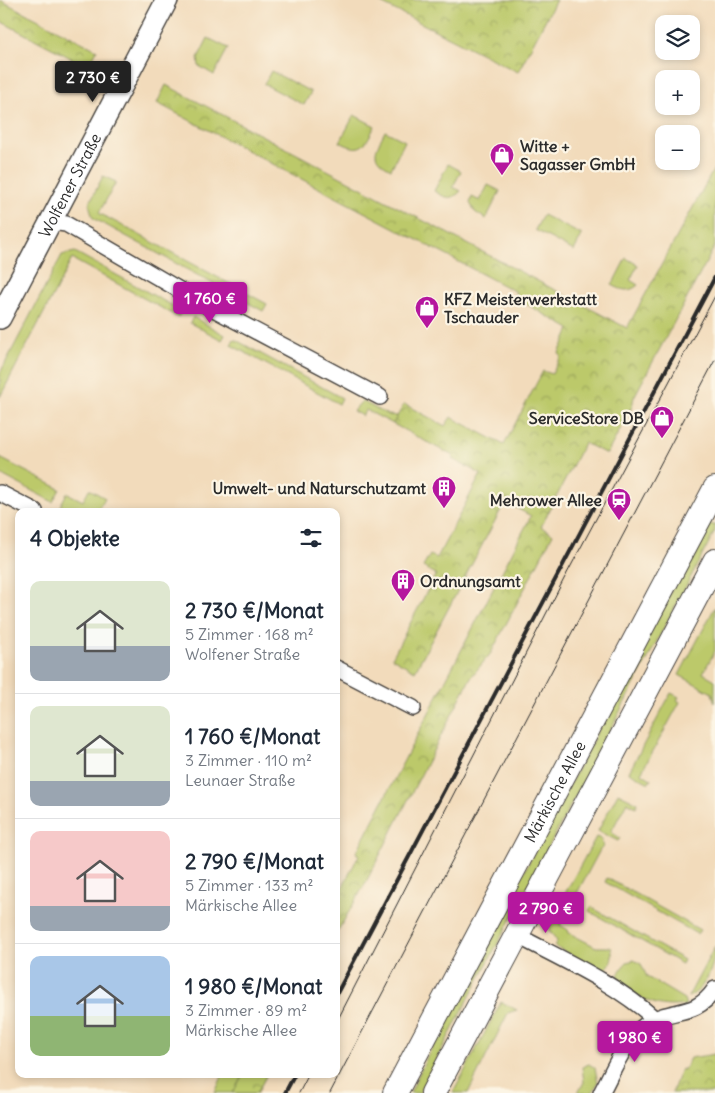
<!DOCTYPE html>
<html lang="de">
<meta charset="utf-8">
<style>
:root{--surface:#fff;--page:#f6f6f7;--text:#1f2937;--muted:#747a83;--line:#e0e1e3;--accent:#b5179e}
body{margin:0;font-family:Delius,sans-serif;background:var(--page);color:var(--text);height:100vh;display:flex;flex-direction:column;font-size:19px;white-space:nowrap}
*{box-sizing:border-box;margin:0}
p{font-size:16px;color:var(--muted)}
.icon{flex:none;width:28px;height:28px;fill:none;stroke:currentColor;stroke-width:2;stroke-linecap:round;stroke-linejoin:round}
.map{position:relative;flex:1;overflow:hidden}
.panel{position:absolute;left:15px;top:508px;width:325px;height:570px;display:flex;flex-direction:column;background:var(--surface);border-radius:10px;box-shadow:0 2px 8px #0003}
.panel>*{flex:none}
.controls{position:absolute;left:655px;top:15px;display:grid;gap:10px}
.controls a{display:grid;place-items:center;width:45px;height:45px;border-radius:10px;background:var(--surface);box-shadow:0 2px 8px #0003;font-size:25px}
.price{position:absolute;translate:-50% -42px;padding:0 11px;border-radius:5px;background:var(--accent);color:#fff;font-size:16px;line-height:32px;filter:drop-shadow(0 1px 2px #0008)}
.price::after{content:'';position:absolute;left:50%;top:30px;width:15px;height:11px;margin-left:-8px;background:inherit;clip-path:polygon(0 0,100% 0,50% 100%)}
.price.selected{background:#222;color:#fff}
ul{padding:0;list-style:none}
li{display:flex;align-items:center;gap:15px;height:125px;padding:0 15px}
li+li{border-top:1px solid var(--line)}
li span{display:grid;place-items:center;flex:none;width:140px;height:100px;border-radius:10px;color:#555}
li>.icon{margin-inline-start:auto}
span .icon{width:60px;height:60px;fill:#fffc;stroke-width:1}
li b{font-size:21px}
h2{display:flex;justify-content:space-between;align-items:center;height:60px;padding:0 15px;font-size:21px}
.map>svg:first-child{display:block}
.grass{fill:#bcc96b;stroke:#747a4b}
.park{fill:url(#park-crowns);stroke:#747a4b}
.lines{fill:none;stroke-linecap:round;stroke-linejoin:round}
.street-casing{stroke:#494541;stroke-width:18}
.secondary-casing{stroke:#494541;stroke-width:24}
.primary-casing{stroke:#494541;stroke-width:26}
.street{stroke:#fff;stroke-width:15}
.secondary{stroke:#fff;stroke-width:21}
.primary{stroke:#fff;stroke-width:24}
.tram{stroke:#2b2b2b;stroke-width:1}
.rail{stroke:#2b2b2b;stroke-width:4}
.labels{text-anchor:middle;stroke-width:4.5;stroke-linejoin:round;paint-order:stroke}
.poi-label{font-size:16px;font-weight:bold;fill:#2b2b2b;stroke:#fcf5e5;text-anchor:start}
.street-label{font-size:16px;fill:#2b2b2b;stroke:#fcf5e5}
</style>
<div class="map">
<svg width="715" height="1093" viewBox="0 0 715 1093">
<defs>
<pattern id="park-crowns" width="20" height="18" patternUnits="userSpaceOnUse" patternTransform="scale(1.25)"><rect width="20" height="18" fill="#bcc96b"/><path d="M2 6a3 3 0 1 1 6 0M12 15a3 3 0 1 1 6 0" fill="none" stroke="#99a358"/></pattern>
</defs>
<rect width="100%" height="100%" fill="#fcf5e5"/>
<filter id="ink" filterUnits="userSpaceOnUse"><feTurbulence type="fractalNoise" baseFrequency=".02" numOctaves="2"/><feDisplacementMap in="SourceGraphic" scale="10" xChannelSelector="R" yChannelSelector="G"/><feConvolveMatrix kernelMatrix="1 2 1 2 8 2 1 2 1" color-interpolation-filters="sRGB"/></filter>
<filter id="wash" filterUnits="userSpaceOnUse"><feTurbulence type="fractalNoise" baseFrequency=".0096" numOctaves="4" result="noise"/><feDisplacementMap in="SourceGraphic" scale="20" xChannelSelector="R" yChannelSelector="G"/><feGaussianBlur stdDeviation="1.12" result="paint"/><feColorMatrix in="noise" values="0 0 0 0 0 0 0 0 0 0 0 0 0 0 0 0 0 1.4 0 .05"/><feComposite in="paint" operator="in"/></filter>
<g filter="url(#wash)">
<rect width="100%" height="100%" fill="#f2dbbb"/>
<g class="grass">
<polygon points="208,38 228,48 214,75 199,66 198,58"/>
<polygon points="271,71 311,92 304,105 264,84"/>
<path d="M354,115L375,126C365,145 362,154 340,142Z"/>
<path d="M385,131L405,141L391,169C368,157 376,150 385,131Z"/>
<path d="M448,164L461,171L453,187L461,191C451,201 446,198 434,191Z"/>
<polygon points="103,176 116,182 99,213 267,304 263,311 93,218 89,204"/>
<polygon points="488,185 500,191 486,219 475,212 470,203 472,197 480,201"/>
<polygon points="543,215 582,235 574,251 535,230"/>
<polygon points="75,252 182,311 178,317 72,259 0,397 0,373 62,255"/>
<path d="M626,258L638,265L630,280L638,285C629,293 621,290 612,285Z"/>
<polygon points="193,317 225,335 222,340 190,323"/>
<polygon points="234,339 342,398 339,404 231,345"/>
<polygon points="362,401 388,415 398,416 393,424 366,410 362,416 353,411"/>
<polygon points="0,458 60,489 53,502 0,474"/>
<polygon points="89,489 105,498 97,511 71,511 60,506 67,493 83,501"/>
<polygon points="706,524 715,525 715,531 419,1093 410,1093 425,1061"/>
<polygon points="715,607 715,651 703,673 715,680 715,703 712,693 679,675"/>
<polygon points="671,693 679,697 677,700 680,702 641,773 651,779 649,783 629,772"/>
<polygon points="618,793 638,803 636,807 627,802 611,832 620,838 618,841 598,831"/>
<path d="M596,837L601,839L603,847L600,850L560,925L568,930L569,933L596,947H611C614,957 611,969 600,971L554,946L557,941L549,930L551,919Z"/>
<polygon points="607,878 700,930 697,934 605,882"/>
<polygon points="591,907 684,960 682,964 589,911"/>
<path d="M715,946C715,964 706,990 688,997Z"/>
<path d="M634,960L641,964L647,977L684,999L686,1005C656,1009 645,1000 620,986C614,978 621,968 627,962Z"/>
<polygon points="501,1002 517,1010 508,1013 468,1093 453,1093"/>
<polygon points="589,1064 595,1068 598,1083 592,1093 578,1093 584,1082 582,1067"/>
<polygon points="223,1074 267,1074 257,1093 215,1093"/>
</g>
<g class="park">
<polygon points="0,0 97,50 88,67 0,21"/>
<polygon points="375,0 556,0 518,72"/>
<polygon points="166,85 627,328 715,167 715,246 634,397 632,407 607,454 584,443 541,527 553,534 491,653 471,677 365,884 336,934 336,899 359,855 356,853 531,516 505,502 415,671 392,658 436,574 423,567 430,555 437,558 481,474 452,459 453,456 393,424 404,404 445,426 451,417 504,445 543,371 552,374 561,356 559,353 570,329 514,297 516,292 157,103"/>
<polygon points="715,1054 715,1093 672,1093 681,1069 684,1070 690,1058"/>
<polygon points="243,1074 267,1074 257,1093 233,1093"/>
</g>
</g>
<g filter="url(#ink)">
<g class="lines">
<defs>
<g id="street">
<polyline points="51,222 66,224 195,299 380,397"/>
<polyline points="0,493 35,511"/>
<polyline points="336,668 413,708"/>
<path d="M518,936C565,961 615,983 655,1019"/>
<path d="M601,1093C614,1069 625,1039 648,1023C671,1007 695,1019 715,989"/>
</g>
<g id="secondary">
<path id="s1" d="M0,318L167,0"/>
</g>
<g id="primary">
<path id="s2" d="M395,1093L715,489"/>
<polyline points="433,1093 715,561"/>
</g>
</defs>
<use href="#street" class="street-casing"/>
<use href="#secondary" class="secondary-casing"/>
<use href="#primary" class="primary-casing"/>
<use href="#street" class="street"/>
<use href="#secondary" class="secondary"/>
<use href="#primary" class="primary"/>
<g class="tram">
<polyline points="336,1023 564,579 715,296"/>
<polyline points="299,1093 309,1074"/>
<polyline points="330,1093 715,360"/>
</g>
<g class="rail">
<polyline points="336,995 715,277"/>
<polyline points="285,1093 295,1074"/>
</g>
</g>
</g>
<defs>
<symbol id="shop-pin" viewBox="-11 -11 22 30"><path d="M0 17L-7.5 6A9.5 9.5 0 1 1 7.5 6Z" fill="#b5179e" stroke="#fcf5e5"/><path d="M-5-2.5h2.3a2.7 3.5 0 0 1 5.4 0H5L5.5 6h-11ZM-1.5-2.5h3a1.5 2.3 0 0 0-3 0Z" fill="#fff"/></symbol>
<symbol id="building-pin" viewBox="-11 -11 22 30"><path d="M0 17L-7.5 6A9.5 9.5 0 1 1 7.5 6Z" fill="#b5179e" stroke="#fcf5e5"/><path d="M-4-6H4V6H1V3H-1V6H-4ZM-2.5-4.3h1.7v1.8h-1.7ZM.8-4.3h1.7v1.8H.8ZM-2.5-1h1.7V.8h-1.7ZM.8-1h1.7V.8H.8Z" fill="#fff"/></symbol>
<symbol id="station-pin" viewBox="-11 -11 22 30"><path d="M0 17L-7.5 6A9.5 9.5 0 1 1 7.5 6Z" fill="#b5179e" stroke="#fcf5e5"/><path d="M-3-6H3Q5-6 5-4V2Q5 4 3 4L4.5 6H3L1.5 4h-3L-3 6H-4.5L-3 4Q-5 4-5 2V-4Q-5-6-3-6ZM-3.5-4v3h7v-3ZM-3.5 1v1.5H-2V1ZM2 1v1.5H3.5V1Z" fill="#fff"/></symbol>
</defs>
<g fill-rule="evenodd">
<use href="#shop-pin" x="488" y="141" width="28" height="38"/>
<use href="#shop-pin" x="413" y="294" width="28" height="38"/>
<use href="#shop-pin" x="648" y="404" width="28" height="38"/>
<use href="#building-pin" x="430" y="474" width="28" height="38"/>
<use href="#station-pin" x="605" y="486" width="28" height="38"/>
<use href="#building-pin" x="389" y="567" width="28" height="38"/>
</g>
<g class="labels">
<g class="poi-label">
<text x="520" y="152">Witte +<tspan x="520" dy="18">Sagasser GmbH</tspan></text>
<text x="444" y="305">KFZ Meisterwerkstatt<tspan x="444" dy="18">Tschauder</tspan></text>
<text x="644" y="424" text-anchor="end">ServiceStore DB</text>
<text x="426" y="494" text-anchor="end">Umwelt- und Naturschutzamt</text>
<text x="602" y="506" text-anchor="end">Mehrower Allee</text>
<text x="420" y="587">Ordnungsamt</text>
</g>
<g class="street-label">
<text dy="6" stroke="none"><textPath href="#s1" startOffset="150">Wolfener Straße</textPath></text>
<text dy="6" stroke="none"><textPath href="#s2" startOffset="341">Märkische Allee</textPath></text>
</g>
</g>
</svg>
<div class="controls">
<a><svg class="icon" aria-label="layers" viewBox="0 0 24 24"><path d="M12 4l9 5-9 5-9-5zM3 14l9 5 9-5"/></svg></a>
<a>+</a>
<a>−</a>
</div>
<b class="price selected" style="left:93px;top:103px">2 730 €</b>
<b class="price" style="left:210px;top:324px">1 760 €</b>
<b class="price" style="left:546px;top:934px">2 790 €</b>
<b class="price" style="left:635px;top:1063px">1 980 €</b>
<section class="panel">
<h2>4 Objekte<svg class="icon" aria-label="filters" viewBox="0 0 24 24"><path d="M4 7h16M4 17h16"/><circle cx="9" cy="7" r="2"/><circle cx="15" cy="17" r="2"/></svg></h2>
<ul>
<li><span style="background:linear-gradient(#dfe7d0 65%,#9aa5b1 0)"><svg class="icon" aria-label="home" viewBox="0 0 24 24"><path d="M3 11l9-7 9 7M6 9v11h12V9"/></svg></span><div><b>2 730 €/Monat</b><p>5 Zimmer · 168 m²</p><p>Wolfener Straße</p></div></li>
<li><span style="background:linear-gradient(#dfe7d0 75%,#9aa5b1 0)"><svg class="icon" aria-label="home" viewBox="0 0 24 24"><path d="M3 11l9-7 9 7M6 9v11h12V9"/></svg></span><div><b>1 760 €/Monat</b><p>3 Zimmer · 110 m²</p><p>Leunaer Straße</p></div></li>
<li><span style="background:linear-gradient(#f6c9c9 75%,#9aa5b1 0)"><svg class="icon" aria-label="home" viewBox="0 0 24 24"><path d="M3 11l9-7 9 7M6 9v11h12V9"/></svg></span><div><b>2 790 €/Monat</b><p>5 Zimmer · 133 m²</p><p>Märkische Allee</p></div></li>
<li><span style="background:linear-gradient(#a9c7e8 60%,#8fb573 0)"><svg class="icon" aria-label="home" viewBox="0 0 24 24"><path d="M3 11l9-7 9 7M6 9v11h12V9"/></svg></span><div><b>1 980 €/Monat</b><p>3 Zimmer · 89 m²</p><p>Märkische Allee</p></div></li>
</ul>
</section>
</div>
